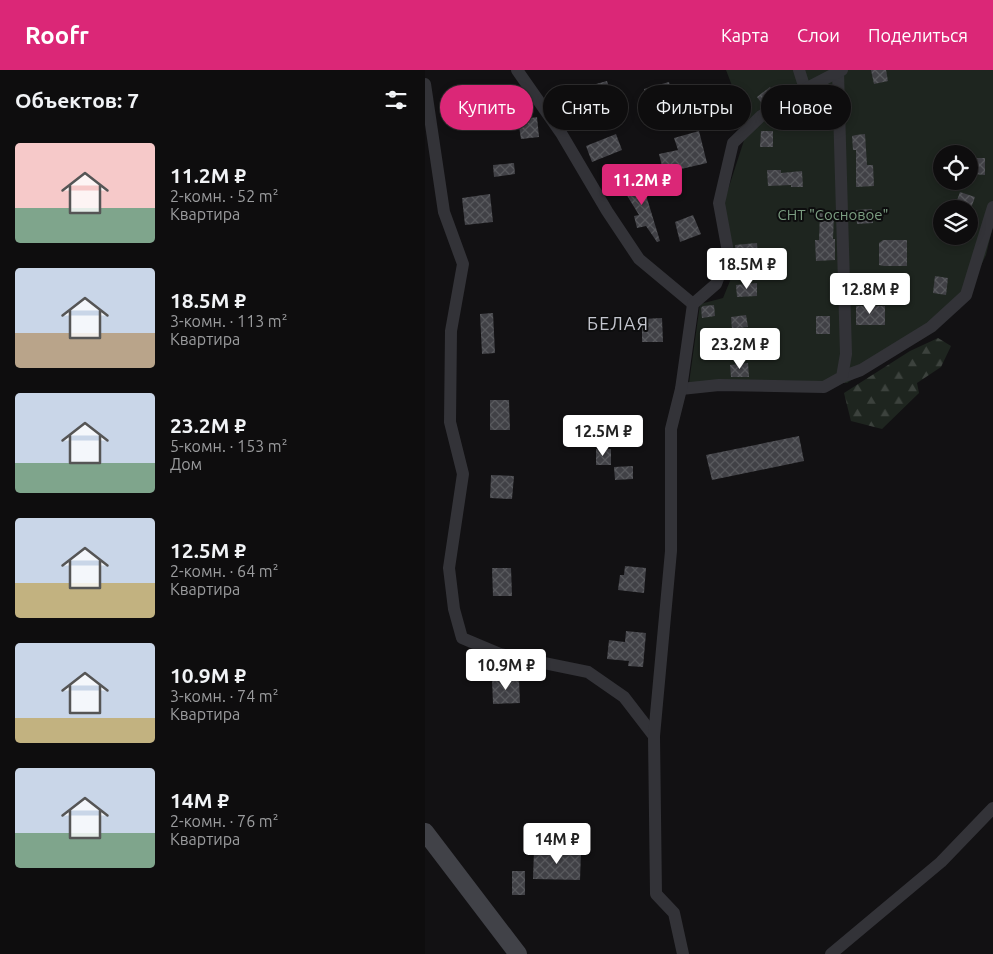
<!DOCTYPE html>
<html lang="ru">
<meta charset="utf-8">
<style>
:root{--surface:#0e0d0e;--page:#1c1b1c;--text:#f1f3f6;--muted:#9b9c9e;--line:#2e2d2e;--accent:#db2777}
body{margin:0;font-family:Ubuntu,sans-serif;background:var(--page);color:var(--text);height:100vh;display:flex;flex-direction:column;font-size:19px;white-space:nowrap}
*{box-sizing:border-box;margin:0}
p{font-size:16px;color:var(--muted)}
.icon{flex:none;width:28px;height:28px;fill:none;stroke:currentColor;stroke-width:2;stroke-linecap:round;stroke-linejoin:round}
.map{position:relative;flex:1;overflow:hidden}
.side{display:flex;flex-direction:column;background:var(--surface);width:425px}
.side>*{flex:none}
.guide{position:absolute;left:15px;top:15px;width:475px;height:45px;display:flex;gap:10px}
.controls{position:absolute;left:508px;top:75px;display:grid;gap:10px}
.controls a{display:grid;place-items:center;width:45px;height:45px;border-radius:50%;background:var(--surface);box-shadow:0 2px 8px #0003,0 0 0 1px var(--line);font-size:25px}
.price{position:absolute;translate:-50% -42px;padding:0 11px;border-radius:5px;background:#fff;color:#222;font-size:16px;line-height:32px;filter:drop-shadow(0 1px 2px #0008)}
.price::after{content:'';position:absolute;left:50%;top:30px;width:15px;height:11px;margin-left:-8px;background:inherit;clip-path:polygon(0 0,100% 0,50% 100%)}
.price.selected{background:var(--accent);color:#fff}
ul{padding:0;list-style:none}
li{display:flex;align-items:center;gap:15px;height:125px;padding:0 15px}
li span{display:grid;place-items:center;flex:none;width:140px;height:100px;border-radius:5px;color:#555}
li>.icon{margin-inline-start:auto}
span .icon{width:60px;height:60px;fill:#fffc;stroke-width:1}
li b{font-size:21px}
h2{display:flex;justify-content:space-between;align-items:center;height:60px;padding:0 15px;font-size:21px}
.tag{padding:0 18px;border-radius:22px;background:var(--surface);box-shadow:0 2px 8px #0003,0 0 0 1px var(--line);font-size:18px;line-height:45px}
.tag.selected{background:var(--accent);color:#fff}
header{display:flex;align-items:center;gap:30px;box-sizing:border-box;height:70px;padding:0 25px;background:var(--accent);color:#fff}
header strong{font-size:24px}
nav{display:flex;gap:28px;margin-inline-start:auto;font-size:18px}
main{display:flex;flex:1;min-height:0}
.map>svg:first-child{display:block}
.green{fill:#1e251f;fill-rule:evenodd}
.forest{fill:url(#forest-firs)}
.building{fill:url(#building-cross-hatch)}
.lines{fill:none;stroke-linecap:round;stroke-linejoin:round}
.street{stroke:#333338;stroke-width:12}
.secondary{stroke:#414248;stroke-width:18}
.labels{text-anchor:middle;stroke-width:4;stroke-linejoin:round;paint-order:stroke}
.park-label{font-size:15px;fill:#7b9d81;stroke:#0d0d0e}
.quarter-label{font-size:18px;letter-spacing:1px;fill:#c4c6cf;stroke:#0d0d0e}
</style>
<header>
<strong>Roofr</strong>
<nav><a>Карта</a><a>Слои</a><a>Поделиться</a></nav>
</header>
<main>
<section class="side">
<h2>Объектов: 7<svg class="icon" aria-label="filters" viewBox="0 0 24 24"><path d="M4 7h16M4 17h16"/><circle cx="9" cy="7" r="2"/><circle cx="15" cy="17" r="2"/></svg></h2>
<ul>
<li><span style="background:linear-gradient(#f6c9c9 65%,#7fa58c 0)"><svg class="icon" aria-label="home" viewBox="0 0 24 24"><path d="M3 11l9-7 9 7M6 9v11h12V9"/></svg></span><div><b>11.2M ₽</b><p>2-комн. · 52 m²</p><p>Квартира</p></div></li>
<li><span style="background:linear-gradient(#c9d6e8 65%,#b9a48a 0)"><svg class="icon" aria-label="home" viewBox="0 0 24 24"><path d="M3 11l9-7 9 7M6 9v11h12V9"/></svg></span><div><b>18.5M ₽</b><p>3-комн. · 113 m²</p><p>Квартира</p></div></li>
<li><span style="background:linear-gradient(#c9d6e8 70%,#7fa58c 0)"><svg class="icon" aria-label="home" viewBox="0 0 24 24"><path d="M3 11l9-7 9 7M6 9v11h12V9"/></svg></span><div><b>23.2M ₽</b><p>5-комн. · 153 m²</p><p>Дом</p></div></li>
<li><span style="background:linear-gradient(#c9d6e8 65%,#c2b280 0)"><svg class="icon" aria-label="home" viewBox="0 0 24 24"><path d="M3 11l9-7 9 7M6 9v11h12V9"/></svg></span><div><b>12.5M ₽</b><p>2-комн. · 64 m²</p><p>Квартира</p></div></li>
<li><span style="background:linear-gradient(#c9d6e8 75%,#c2b280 0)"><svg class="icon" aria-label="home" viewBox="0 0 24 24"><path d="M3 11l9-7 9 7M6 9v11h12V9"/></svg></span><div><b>10.9M ₽</b><p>3-комн. · 74 m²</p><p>Квартира</p></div></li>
<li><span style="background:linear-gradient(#c9d6e8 65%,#7fa58c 0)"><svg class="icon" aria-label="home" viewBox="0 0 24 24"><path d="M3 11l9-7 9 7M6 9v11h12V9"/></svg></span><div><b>14M ₽</b><p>2-комн. · 76 m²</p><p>Квартира</p></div></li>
</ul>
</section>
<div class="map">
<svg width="568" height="884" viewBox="0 0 568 884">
<defs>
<pattern id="forest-firs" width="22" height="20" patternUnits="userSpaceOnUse" patternTransform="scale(1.25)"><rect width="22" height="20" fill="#1e251f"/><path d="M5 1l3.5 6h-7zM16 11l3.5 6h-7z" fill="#3c423d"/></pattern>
<pattern id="building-cross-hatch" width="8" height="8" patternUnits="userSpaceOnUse" patternTransform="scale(1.25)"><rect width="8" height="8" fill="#414146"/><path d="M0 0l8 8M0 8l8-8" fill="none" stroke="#595a5e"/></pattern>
</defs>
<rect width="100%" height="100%" fill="#121113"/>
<path class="green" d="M301,0H568V156L561,185L535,239L422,313H264L275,234L298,228L307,206L298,135L323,58ZM516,84H544V111H516ZM516,139H544V166H516Z"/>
<polygon class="forest" points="513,268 526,276 516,297 492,313 494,323 457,359 426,351 419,323 485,281"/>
<g class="building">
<polygon points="446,0 461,0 463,11 449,14"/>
<polygon points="182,11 188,32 177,35 171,14"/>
<polygon points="244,12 251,39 226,46 219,19"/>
<polygon points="345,17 352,26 338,35 332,27"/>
<polygon points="86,22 87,43 61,43 61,23"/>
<polygon points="112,47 114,67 96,69 93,50"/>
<polygon points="274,61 282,93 256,99 257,104 240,108 234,84 253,80 249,68"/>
<polygon points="336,61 348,61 348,77 335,77"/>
<polygon points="191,64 197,80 167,92 161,76"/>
<polygon points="431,65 440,64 442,95 448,95 449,116 431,117 431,80 428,80 427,66"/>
<polygon points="548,88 560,88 560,105 547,104"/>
<polygon points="89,93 90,104 69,107 68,95"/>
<polygon points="342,100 356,100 356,103 377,101 378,117 366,117 366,115 343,116"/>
<polygon points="216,107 225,122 221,125 235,171 232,172 221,156 212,158 209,146 214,145 198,119"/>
<polygon points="535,122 550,127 545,141 544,139 530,136"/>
<polygon points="65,124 68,152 40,155 37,128"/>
<polygon points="447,139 448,153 432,154 431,140"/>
<polygon points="395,143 409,144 408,169 410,169 410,190 391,191 390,170 394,170"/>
<polygon points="268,145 276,164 255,172 250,152"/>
<polygon points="458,170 482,170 482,196 459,196 454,195 454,173"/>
<polygon points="332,173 333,190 311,192 310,175"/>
<polygon points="510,206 523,208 521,225 508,223"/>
<polygon points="332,213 332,226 312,227 311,215"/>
<polygon points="289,235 290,246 277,248 276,238 278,236"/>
<rect x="431" y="236" width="29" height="19"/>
<polygon points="68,243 70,283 57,284 55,244"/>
<polygon points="321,245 323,257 307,259 306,247"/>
<rect x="391" y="246" width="14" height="18"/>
<polygon points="237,248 238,272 217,272 217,249"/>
<polygon points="323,293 324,307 306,307 305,295"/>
<polygon points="65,330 84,330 85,360 65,360"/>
<polygon points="374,366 379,391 287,410 281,385"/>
<rect x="171" y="379" width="15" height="16"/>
<polygon points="208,396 208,409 190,410 189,397"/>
<polygon points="66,405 89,406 87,429 65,428"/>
<polygon points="200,496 221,498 219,523 193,520 195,505 199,505"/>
<polygon points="67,498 86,498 87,526 68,526"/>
<polygon points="201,561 221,563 218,597 203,596 204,591 182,589 184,570 200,572"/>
<polygon points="94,608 95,633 68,634 67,609"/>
<polygon points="109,780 156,781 155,810 108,809"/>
<rect x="87" y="801" width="13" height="24"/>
</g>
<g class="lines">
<g class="street">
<polyline points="92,0 136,63 182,141 214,189 268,234"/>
<polyline points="374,0 380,19"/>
<polyline points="0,14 19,142 38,194 26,261 25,352 38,404 24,498 29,539 37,568 75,584 163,602 199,627 229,666"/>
<polyline points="417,307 436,300 506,257 541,225 568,137"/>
<polyline points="256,319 294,315 399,317 417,307 421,284 413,2"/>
<polyline points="258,884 249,843 231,824 229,666 246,481 246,359 256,319 268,234 291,214 303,182 294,133 308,73 336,46 380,19 417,0"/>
<polyline points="406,884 516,792 568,738"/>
</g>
<polyline class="secondary" points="0,762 93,884"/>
</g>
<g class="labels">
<g class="park-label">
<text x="408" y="150">СНТ "Сосновое"</text>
</g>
<g class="quarter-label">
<text x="193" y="260">БЕЛАЯ</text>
</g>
</g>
</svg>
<div class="controls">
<a><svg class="icon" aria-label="locate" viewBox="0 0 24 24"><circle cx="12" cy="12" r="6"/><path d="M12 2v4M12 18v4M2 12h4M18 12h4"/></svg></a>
<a><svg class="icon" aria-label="layers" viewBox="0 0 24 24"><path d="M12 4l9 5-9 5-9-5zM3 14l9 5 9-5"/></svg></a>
</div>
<b class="price selected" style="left:217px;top:136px">11.2M ₽</b>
<b class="price" style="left:322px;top:220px">18.5M ₽</b>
<b class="price" style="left:445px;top:245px">12.8M ₽</b>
<b class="price" style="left:315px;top:300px">23.2M ₽</b>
<b class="price" style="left:178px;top:387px">12.5M ₽</b>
<b class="price" style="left:81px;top:621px">10.9M ₽</b>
<b class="price" style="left:132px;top:795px">14M ₽</b>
<div class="guide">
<a class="tag selected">Купить</a>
<a class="tag">Снять</a>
<a class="tag">Фильтры</a>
<a class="tag">Новое</a>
</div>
</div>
</main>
